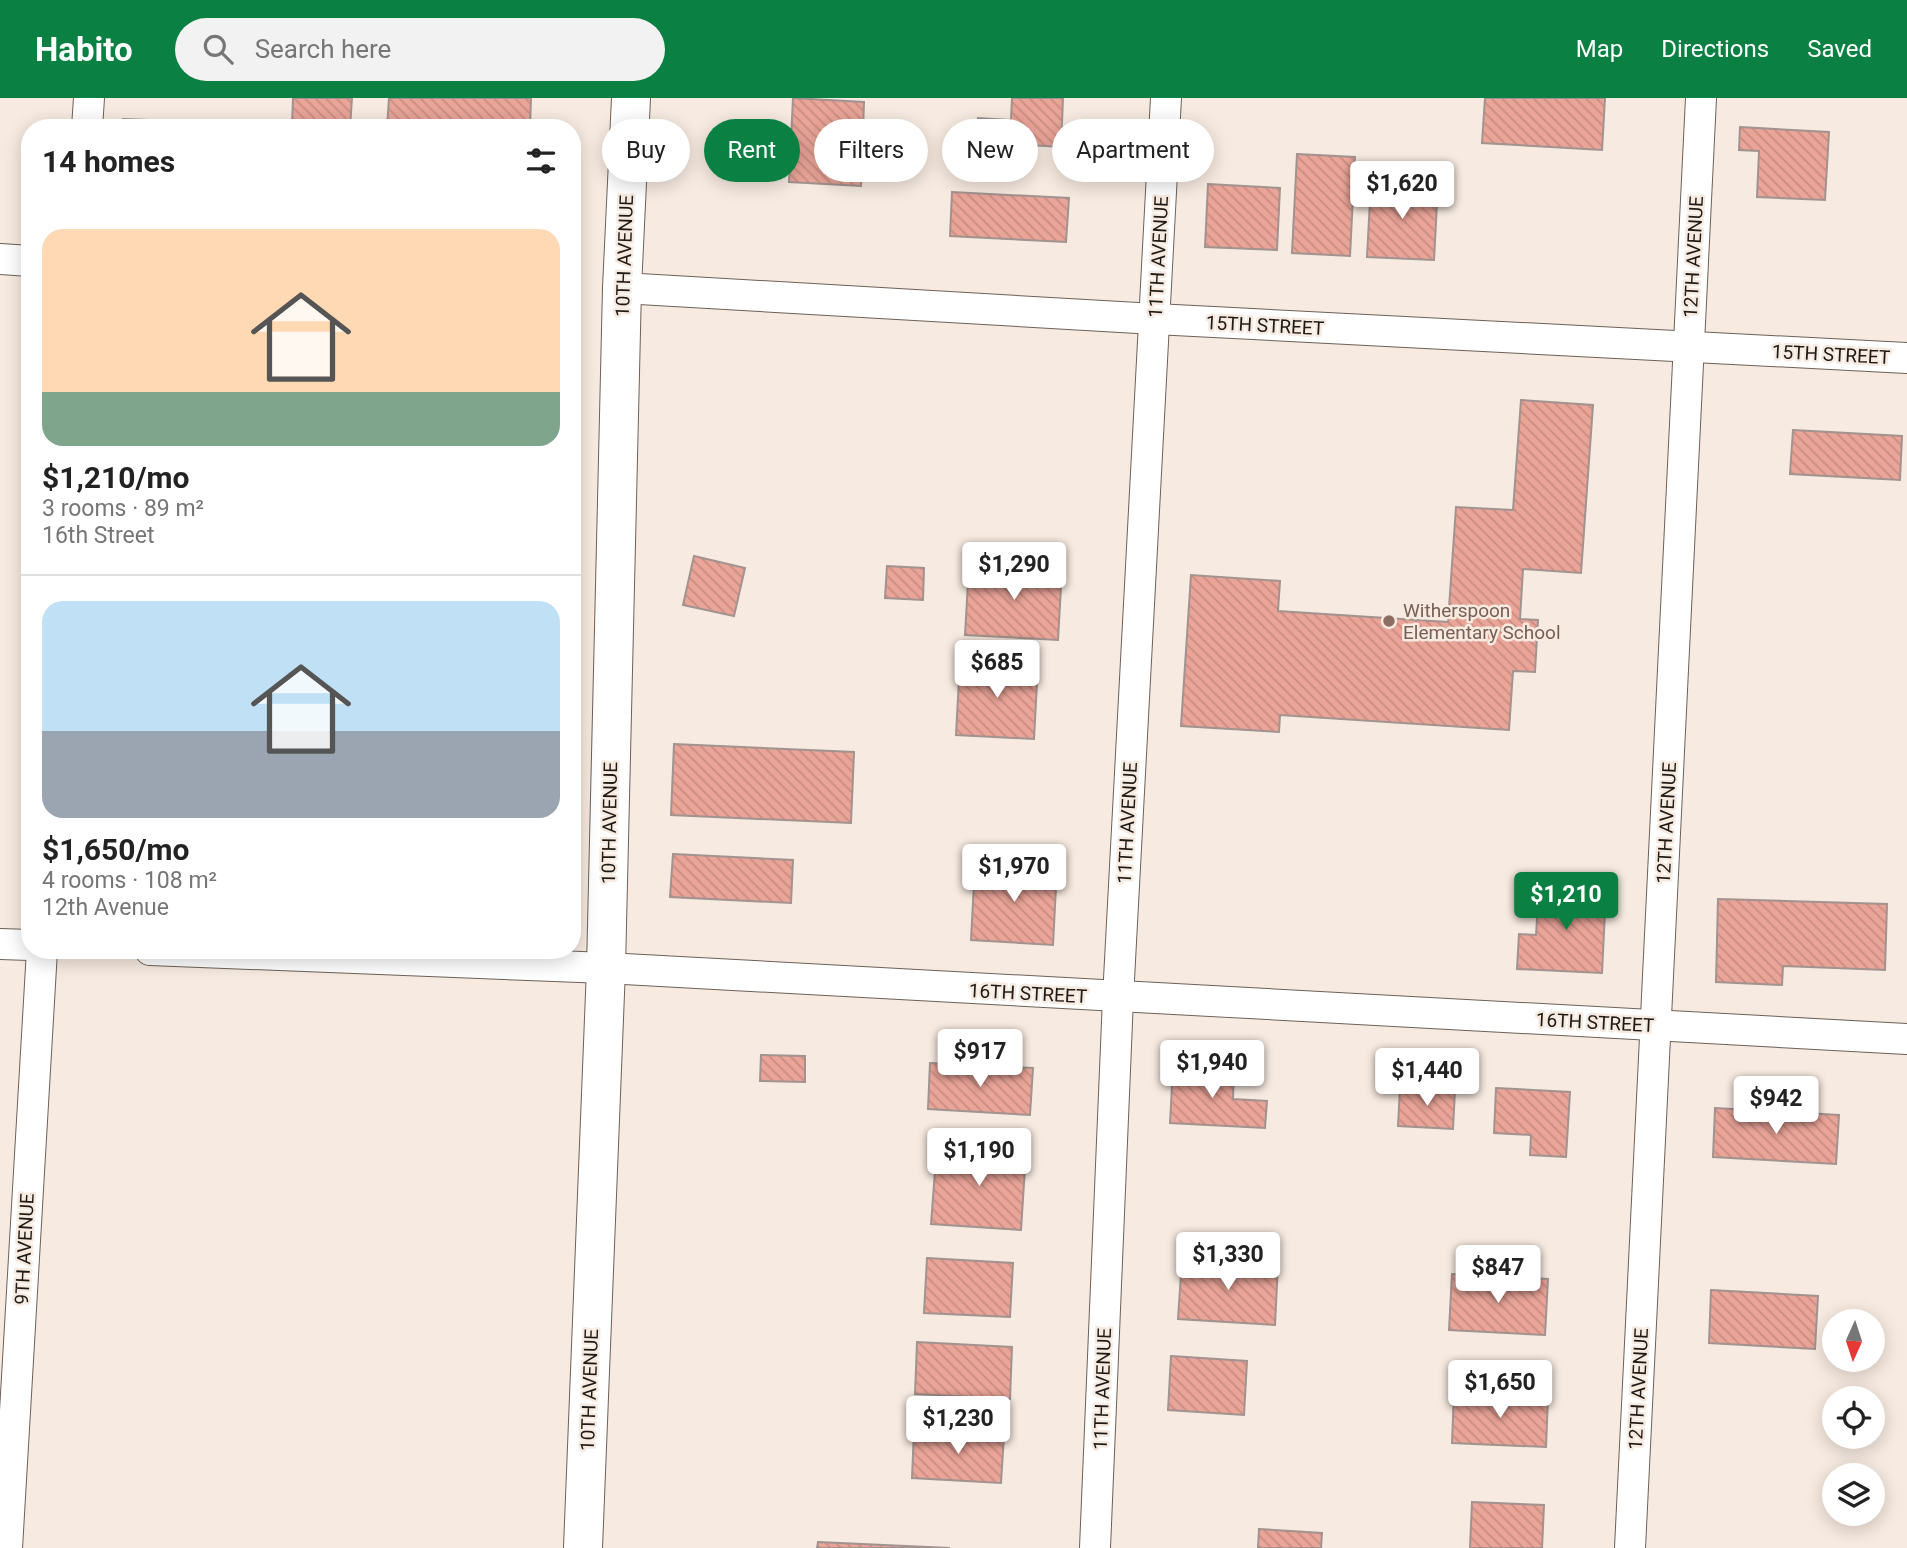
<!DOCTYPE html>
<meta charset="utf-8">
<style>
:root{--surface:#fff;--page:#f2f2f2;--text:#222;--muted:#767676;--line:#e0e0e0;--accent:#0b8043}
body{margin:0;font-family:Roboto,sans-serif;background:var(--page);color:var(--text);height:100vh;display:flex;flex-direction:column;font-size:26px;white-space:nowrap}
*{box-sizing:border-box;margin:0}
p{font-size:23px;color:var(--muted)}
.icon{flex:none;width:38px;height:38px;fill:none;stroke:currentColor;stroke-width:2;stroke-linecap:round;stroke-linejoin:round}
.map{position:relative;flex:1;overflow:hidden}
.details{position:absolute;left:21px;top:21px;width:560px;height:840px;display:flex;flex-direction:column;background:var(--surface);border-radius:28px;box-shadow:0 4px 18px #0003}
.details>*{flex:none}
.top-card{position:absolute;left:602px;top:21px;width:665px;height:63px;display:flex;gap:14px}
.needle{width:46px;rotate:183deg}
.fabs{position:absolute;left:1822px;top:1211px;display:grid;gap:14px}
.fabs a{display:grid;place-items:center;width:63px;height:63px;border-radius:50%;background:var(--surface);box-shadow:0 4px 18px #0003;font-size:35px}
.price{position:absolute;translate:-50% -60px;padding:0 16px;border-radius:7px;background:#fff;color:#222;font-size:23px;line-height:46px;filter:drop-shadow(0 2px 4px #0008)}
.price::after{content:'';position:absolute;left:50%;top:42px;width:21px;height:16px;margin-left:-10px;background:inherit;clip-path:polygon(0 0,100% 0,50% 100%)}
.price.current{background:var(--accent);color:#fff}
ul{padding:0;list-style:none}
li{display:grid;align-content:center;gap:14px;height:371px;padding:0 21px}
li+li{border-top:2px solid var(--line)}
li span{display:grid;place-items:center;height:217px;border-radius:21px;color:#555}
li>.icon{margin-inline-start:auto}
span .icon{width:126px;height:126px;fill:#fffc;stroke-width:1}
li b{font-size:30px}
h2{display:flex;justify-content:space-between;align-items:center;height:84px;padding:0 21px;font-size:30px}
.pill{padding:0 24px;border-radius:32px;background:var(--surface);box-shadow:0 4px 18px #0003;font-size:24px;line-height:63px}
.pill.current{background:var(--accent);color:#fff}
header{display:flex;align-items:center;gap:42px;box-sizing:border-box;height:98px;padding:0 35px;background:var(--accent);color:#fff}
header strong{font-size:33px}
nav{display:flex;gap:38px;margin-inline-start:auto;font-size:24px}
.search{width:490px;height:63px;background:var(--page);display:flex;align-items:center;gap:18px;box-sizing:border-box;padding:0 24px;border-radius:38px;color:var(--muted);font-size:26px}
.map>svg:first-child{display:block}
.building{fill:url(#building-back-hatch);stroke:#a29290;stroke-width:2}
.lines{fill:none;stroke-linecap:round;stroke-linejoin:round}
.street-casing{stroke:#6c6158;stroke-width:32}
.secondary-casing{stroke:#6c6158;stroke-width:40}
.street{stroke:#fff;stroke-width:30}
.secondary{stroke:#fff;stroke-width:38}
.education-dot{fill:#8d6e63;stroke:#f7eae0;stroke-width:2.5}
.labels{text-anchor:middle;stroke-width:5;stroke-linejoin:round;paint-order:stroke}
.street-label{font-size:19px;fill:#1e1a16;stroke:#f7eae0}
.education-label{font-size:19px;fill:#785e54;stroke:#f7eae0;text-anchor:start}
</style>
<header>
<strong>Habito</strong>
<div class="search"><svg class="icon" aria-label="search" viewBox="0 0 24 24"><circle cx="10" cy="10" r="6"/><path d="M15 15l6 6"/></svg>Search here</div>
<nav><a>Map</a><a>Directions</a><a>Saved</a></nav>
</header>
<div class="map">
<svg width="1907" height="1450" viewBox="0 0 1907 1450">
<defs>
<pattern id="building-back-hatch" width="6" height="6" patternUnits="userSpaceOnUse" patternTransform="scale(1.75)"><rect width="6" height="6" fill="#eaa498"/><path d="M-1 5l2 2M0 0l6 6M5-1l2 2" fill="none" stroke="#c88d82"/></pattern>
</defs>
<rect width="100%" height="100%" fill="#f7eae0"/>
<g class="building">
<polygon points="293,0 352,0 350,30 123,30 123,21 292,27"/>
<polygon points="389,0 531,0 530,30 387,30"/>
<polygon points="793,0 864,4 861,88 789,84"/>
<polygon points="1012,0 1063,0 1061,49 976,44 978,20 1011,22"/>
<polygon points="1485,0 1605,0 1602,52 1482,45"/>
<polygon points="1740,29 1829,34 1825,102 1757,99 1759,53 1739,52"/>
<polygon points="1297,56 1355,59 1350,158 1292,155"/>
<polygon points="1371,84 1438,87 1434,162 1367,159"/>
<polygon points="1208,86 1280,90 1277,152 1205,149"/>
<polygon points="952,94 1069,100 1066,144 950,138"/>
<polygon points="1521,302 1593,307 1581,475 1523,471 1520,521 1538,522 1535,574 1513,573 1509,632 1280,617 1279,634 1181,628 1191,477 1280,483 1278,513 1448,524 1456,409 1513,412"/>
<polygon points="1793,332 1902,338 1900,382 1790,376"/>
<polygon points="694,458 745,470 734,518 683,507"/>
<polygon points="969,466 1062,471 1058,542 965,537"/>
<polygon points="887,468 924,470 923,502 885,500"/>
<polygon points="960,562 1038,566 1034,641 956,637"/>
<polygon points="674,646 854,654 851,725 671,717"/>
<polygon points="673,756 793,762 791,805 670,799"/>
<polygon points="975,766 1057,770 1053,847 971,842"/>
<polygon points="1539,789 1606,793 1602,875 1517,871 1519,836 1536,837"/>
<polygon points="1718,801 1887,806 1885,872 1783,868 1782,887 1716,884"/>
<polygon points="761,957 805,958 805,984 760,983"/>
<polygon points="930,965 1033,970 1030,1017 928,1011"/>
<polygon points="1173,969 1234,973 1233,1001 1267,1003 1265,1030 1170,1025"/>
<polygon points="1400,990 1455,992 1453,1031 1398,1028"/>
<polygon points="1496,990 1570,994 1566,1059 1530,1057 1531,1037 1494,1035"/>
<polygon points="1715,1010 1839,1017 1836,1066 1713,1059"/>
<polygon points="937,1047 1026,1054 1021,1132 931,1126"/>
<polygon points="927,1160 1013,1165 1010,1219 924,1215"/>
<polygon points="1182,1161 1278,1166 1275,1227 1178,1221"/>
<polygon points="1452,1176 1548,1181 1545,1237 1449,1232"/>
<polygon points="1711,1192 1818,1198 1815,1251 1709,1245"/>
<polygon points="917,1244 1012,1249 1010,1301 915,1296"/>
<polygon points="1171,1258 1247,1263 1244,1317 1168,1312"/>
<polygon points="1454,1295 1548,1299 1546,1349 1452,1345"/>
<polygon points="914,1332 1004,1337 1001,1385 912,1380"/>
<polygon points="1472,1404 1544,1407 1542,1450 1470,1450"/>
<polygon points="1259,1431 1322,1435 1321,1450 1258,1450"/>
<polygon points="818,1444 950,1450 817,1450"/>
</g>
<g class="lines">
<defs>
<g id="street">
<polyline points="87,30 89,0"/>
<polyline points="0,161 30,163"/>
<polyline points="622,190 1155,221 1907,260"/>
<polyline points="0,846 30,847"/>
<polyline points="150,852 606,870 1907,941"/>
<polyline points="7,1450 42,852"/>
<polyline points="1095,1450 1118,900 1166,0"/>
<polyline points="1630,1450 1701,0"/>
</g>
<polyline id="secondary" points="583,1450 606,870 622,190 631,0"/>
</defs>
<use href="#street" class="street-casing"/>
<use href="#secondary" class="secondary-casing"/>
<use href="#street" class="street"/>
<use href="#secondary" class="secondary"/>
</g>
<circle class="education-dot" cx="1389" cy="523" r="7"/>
<g class="labels">
<g class="street-label">
<text transform="translate(624 158) rotate(-88)" y="7">10TH AVENUE</text>
<text transform="translate(1158 159) rotate(-87)" y="7">11TH AVENUE</text>
<text transform="translate(1693 159) rotate(-87)" y="7">12TH AVENUE</text>
<text transform="translate(1265 227) rotate(3)" y="7">15TH STREET</text>
<text transform="translate(1831 256) rotate(3)" y="7">15TH STREET</text>
<text transform="translate(609 725) rotate(-89)" y="7">10TH AVENUE</text>
<text transform="translate(1127 725) rotate(-87)" y="7">11TH AVENUE</text>
<text transform="translate(1666 725) rotate(-87)" y="7">12TH AVENUE</text>
<text transform="translate(1028 895) rotate(3)" y="7">16TH STREET</text>
<text transform="translate(1595 924) rotate(3)" y="7">16TH STREET</text>
<text transform="translate(24 1151) rotate(-87)" y="7">9TH AVENUE</text>
<text transform="translate(1102 1291) rotate(-88)" y="7">11TH AVENUE</text>
<text transform="translate(1638 1291) rotate(-87)" y="7">12TH AVENUE</text>
<text transform="translate(589 1292) rotate(-88)" y="7">10TH AVENUE</text>
</g>
<g class="education-label">
<text x="1403" y="519">Witherspoon<tspan x="1403" dy="22">Elementary School</tspan></text>
</g>
</g>
</svg>
<div class="fabs">
<a><svg class="needle" viewBox="-14 -14 28 28"><path d="M0-13l5 13h-10z" fill="#e53935"/><path d="M0 13l5-13h-10z" fill="#767676"/></svg></a>
<a><svg class="icon" aria-label="locate" viewBox="0 0 24 24"><circle cx="12" cy="12" r="6"/><path d="M12 2v4M12 18v4M2 12h4M18 12h4"/></svg></a>
<a><svg class="icon" aria-label="layers" viewBox="0 0 24 24"><path d="M12 4l9 5-9 5-9-5zM3 14l9 5 9-5"/></svg></a>
</div>
<b class="price" style="left:1402px;top:123px">$1,620</b>
<b class="price" style="left:1014px;top:504px">$1,290</b>
<b class="price" style="left:997px;top:602px">$685</b>
<b class="price" style="left:1014px;top:806px">$1,970</b>
<b class="price current" style="left:1566px;top:834px">$1,210</b>
<b class="price" style="left:980px;top:991px">$917</b>
<b class="price" style="left:1212px;top:1002px">$1,940</b>
<b class="price" style="left:1427px;top:1010px">$1,440</b>
<b class="price" style="left:1776px;top:1038px">$942</b>
<b class="price" style="left:979px;top:1090px">$1,190</b>
<b class="price" style="left:1228px;top:1194px">$1,330</b>
<b class="price" style="left:1498px;top:1207px">$847</b>
<b class="price" style="left:1500px;top:1322px">$1,650</b>
<b class="price" style="left:958px;top:1358px">$1,230</b>
<div class="top-card">
<a class="pill">Buy</a>
<a class="pill current">Rent</a>
<a class="pill">Filters</a>
<a class="pill">New</a>
<a class="pill">Apartment</a>
</div>
<section class="details">
<h2>14 homes<svg class="icon" aria-label="filters" viewBox="0 0 24 24"><path d="M4 7h16M4 17h16"/><circle cx="9" cy="7" r="2"/><circle cx="15" cy="17" r="2"/></svg></h2>
<ul>
<li><span style="background:linear-gradient(#ffd9b3 75%,#7fa58c 0)"><svg class="icon" aria-label="home" viewBox="0 0 24 24"><path d="M3 11l9-7 9 7M6 9v11h12V9"/></svg></span><div><b>$1,210/mo</b><p>3 rooms · 89 m²</p><p>16th Street</p></div></li>
<li><span style="background:linear-gradient(#bfe0f5 60%,#9aa5b1 0)"><svg class="icon" aria-label="home" viewBox="0 0 24 24"><path d="M3 11l9-7 9 7M6 9v11h12V9"/></svg></span><div><b>$1,650/mo</b><p>4 rooms · 108 m²</p><p>12th Avenue</p></div></li>
</ul>
</section>
</div>
